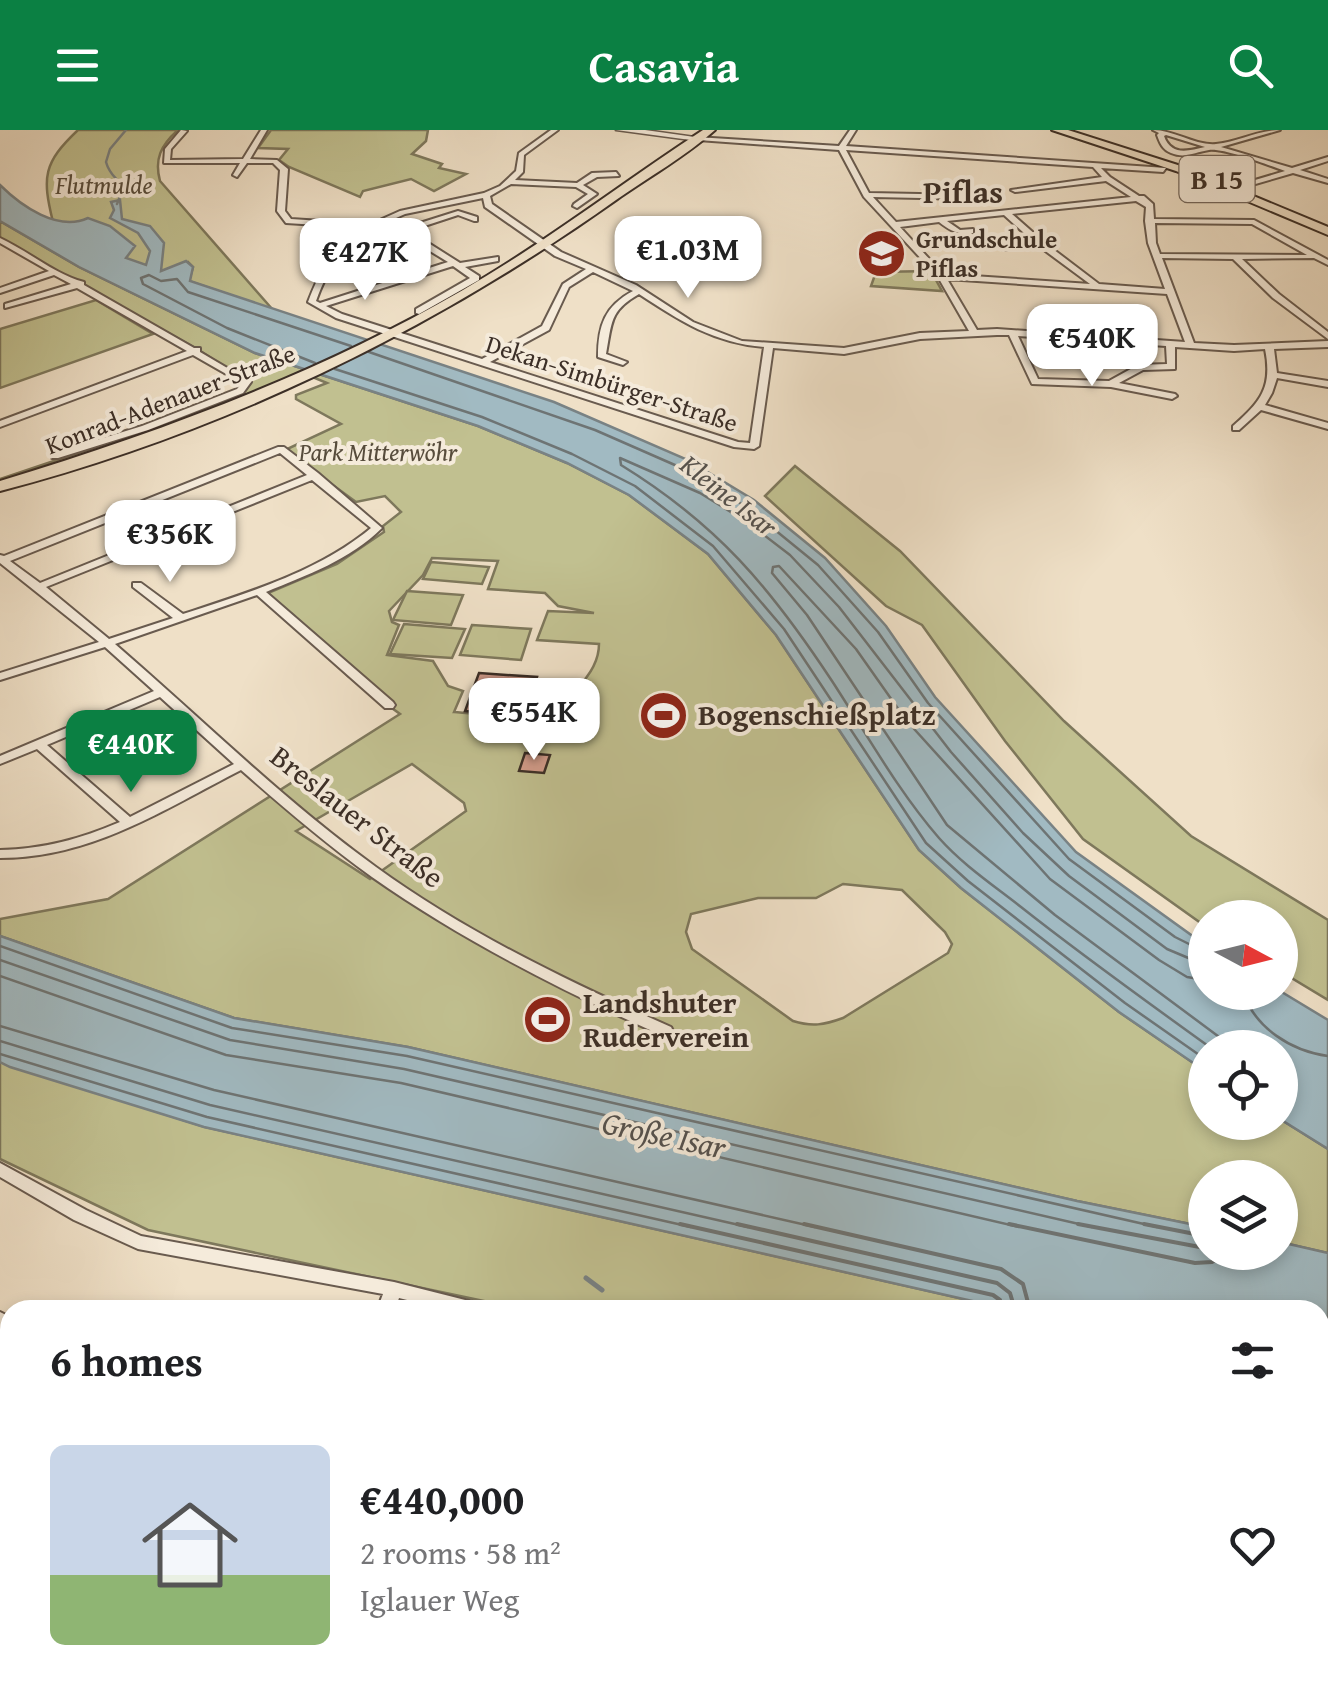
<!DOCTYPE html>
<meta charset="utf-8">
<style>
:root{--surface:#fff;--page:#f6f6f6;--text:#202124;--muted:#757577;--line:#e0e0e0;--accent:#0b8043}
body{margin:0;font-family:"Gentium Book Plus",serif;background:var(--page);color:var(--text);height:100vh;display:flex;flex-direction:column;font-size:38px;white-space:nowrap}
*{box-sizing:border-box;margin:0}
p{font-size:32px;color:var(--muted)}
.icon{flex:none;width:55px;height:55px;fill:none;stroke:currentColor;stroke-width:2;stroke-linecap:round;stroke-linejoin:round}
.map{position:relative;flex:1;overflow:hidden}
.side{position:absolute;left:0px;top:1170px;width:1330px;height:392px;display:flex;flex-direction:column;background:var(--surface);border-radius:30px 30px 0 0;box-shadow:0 5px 15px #0003}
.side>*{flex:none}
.needle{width:65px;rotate:97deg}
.controls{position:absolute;left:1188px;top:770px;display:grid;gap:20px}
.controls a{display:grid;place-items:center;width:110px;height:110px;border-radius:50%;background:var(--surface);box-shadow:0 5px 15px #0003;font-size:50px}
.price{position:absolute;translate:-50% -85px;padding:0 22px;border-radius:20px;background:#fff;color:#222;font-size:32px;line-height:65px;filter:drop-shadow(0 2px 5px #0008)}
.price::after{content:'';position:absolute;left:50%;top:60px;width:30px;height:22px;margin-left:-15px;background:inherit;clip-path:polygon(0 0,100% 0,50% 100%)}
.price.on{background:var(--accent);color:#fff}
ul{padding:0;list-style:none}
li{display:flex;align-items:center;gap:30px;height:250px;padding:0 50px}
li+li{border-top:2px solid var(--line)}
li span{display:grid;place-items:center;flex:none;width:280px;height:200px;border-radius:15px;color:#555}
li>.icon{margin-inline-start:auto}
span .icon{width:120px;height:120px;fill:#fffc;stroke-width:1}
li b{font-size:42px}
h2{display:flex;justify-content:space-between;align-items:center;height:120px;padding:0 50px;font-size:42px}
header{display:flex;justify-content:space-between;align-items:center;height:130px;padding:0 50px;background:var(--accent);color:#fff;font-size:45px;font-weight:800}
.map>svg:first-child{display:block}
.green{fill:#c1c090;stroke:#7e785c;stroke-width:2.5;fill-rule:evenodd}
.water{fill:#a1bac2;stroke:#798284;stroke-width:2.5}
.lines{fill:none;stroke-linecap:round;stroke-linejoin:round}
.shore-far1{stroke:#6e7474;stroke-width:2.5}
.shore{stroke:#6e7474;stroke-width:4}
.stream-far1{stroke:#798284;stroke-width:2.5}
.stream{stroke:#798284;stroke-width:5}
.building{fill:#d59e8d;stroke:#3c2f27;stroke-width:2.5}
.minor-casing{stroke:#695b4f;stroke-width:4}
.tertiary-casing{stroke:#695b4f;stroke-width:3}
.primary-casing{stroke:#3c2f27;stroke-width:4}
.trunk-casing{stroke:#3c2f27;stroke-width:4}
.minor{fill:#f5ebdb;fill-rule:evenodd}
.tertiary{fill:#f5ebdb;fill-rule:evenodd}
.primary{fill:#efe0c7;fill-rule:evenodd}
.trunk{fill:#efe0c7;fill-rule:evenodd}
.labels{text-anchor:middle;stroke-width:8;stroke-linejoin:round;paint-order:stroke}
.far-park-label{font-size:25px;font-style:italic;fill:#574c3c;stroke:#f5ebdb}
.far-poi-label{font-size:25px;font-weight:bold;fill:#3c2f27;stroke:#f5ebdb;text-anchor:start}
.far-street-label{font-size:25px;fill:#3c2f27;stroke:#f5ebdb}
.shield{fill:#f5ebdb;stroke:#74675d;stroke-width:2.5}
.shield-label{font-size:28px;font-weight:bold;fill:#3c2f27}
.far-water-label{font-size:28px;font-style:italic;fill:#55524e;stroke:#f5ebdb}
.poi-label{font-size:30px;font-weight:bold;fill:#3c2f27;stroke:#f5ebdb;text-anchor:start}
.street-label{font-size:30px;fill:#3c2f27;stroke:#f5ebdb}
.far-district-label{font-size:32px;font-weight:bold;fill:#3c2f27;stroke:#f5ebdb}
.water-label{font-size:32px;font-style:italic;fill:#55524e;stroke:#f5ebdb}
</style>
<header><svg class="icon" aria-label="menu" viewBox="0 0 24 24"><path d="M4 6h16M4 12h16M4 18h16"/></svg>Casavia<svg class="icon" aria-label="search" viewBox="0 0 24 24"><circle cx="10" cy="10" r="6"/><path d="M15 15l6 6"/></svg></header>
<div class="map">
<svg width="1328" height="1562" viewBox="0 0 1328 1562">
<rect width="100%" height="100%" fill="#efe0c7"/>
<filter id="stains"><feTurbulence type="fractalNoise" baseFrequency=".002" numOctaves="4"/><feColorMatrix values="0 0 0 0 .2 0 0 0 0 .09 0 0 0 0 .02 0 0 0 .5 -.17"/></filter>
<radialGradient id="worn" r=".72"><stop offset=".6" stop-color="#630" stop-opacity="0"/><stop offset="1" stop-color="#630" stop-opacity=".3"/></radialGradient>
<g class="green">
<path d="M78,0H178C161,15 154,29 160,51L273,180L189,151L193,137L188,132L163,142L132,131L53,92C42,47 43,33 78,0Z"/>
<polygon points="271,0 428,0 426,11 412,24 442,34 439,38 466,44 434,61 411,49 363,61 360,67 289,37 279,30 288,19 258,18"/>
<path d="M0,91L79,137L255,223L478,296L567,333L629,365L708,424L776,505L919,720L961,758L1119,882L1205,941V992H1280V989L1328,1019V1123L1280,1112V1048H1205V1097L1077,1071L408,917L234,888L0,806V789L108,769L400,584L348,546L268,463L337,434L384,402L383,396L401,382L385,366L356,372L285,320L341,294L296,269V265L327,253L303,243L78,328L0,349L146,300L231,267L247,252L199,220L0,110ZM432,428L498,431L488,459L545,463L558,476L594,483L548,481L537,510L599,514C599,546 562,576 533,586C517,591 473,583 454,582L463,561L448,556L433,531L387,525L399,495L392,492L389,481L423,445ZM412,634L464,673L466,681L370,749L296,701ZM843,754L902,760L945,802L952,814L948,823L843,888C824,895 812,897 793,891L692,819L686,802L691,784L758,768H816Z"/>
<polygon points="931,141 942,161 871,156 876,142"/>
<polygon points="96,170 153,204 0,258 0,199"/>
<polygon points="795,336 900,421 1064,591 1191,706 1328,790 1328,870 1280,841 1280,788 1205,788 1205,796 1083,709 1005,611 922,495 886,476 765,366"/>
<polygon points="431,432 489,437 482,454 423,449"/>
<polygon points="407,461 463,465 451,495 393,490"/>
<polygon points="404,494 465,499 452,528 390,524"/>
<polygon points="472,495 531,499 521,530 460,525"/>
<polygon points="0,932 205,997 1012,1180 526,1180 148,1100 0,1029"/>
<polygon points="1320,1254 1328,1256 1328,1460 1320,1456"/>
</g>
<g class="water">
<path d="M0,55C21,76 58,102 88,88L110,96L135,116L126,128L146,135L150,121L138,103L110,88L114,80L111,72L120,70L122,89L150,96L164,113L161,141L186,131L193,137L190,151L554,272L688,330L754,370L825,428L886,496L935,567L1076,722L1205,815V862L1280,861L1328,890V1019L1280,989V918H1205V941L1119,882L961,758L919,720L776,505L708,424L629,365L567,333L478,296L255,223L79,137L0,91Z"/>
<polygon points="0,806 234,888 408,917 1077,1071 1205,1097 1205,1122 1280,1122 1280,1112 1328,1123 1328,1256 1320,1254 1320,1180 1012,1180 204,997 10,937 0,932"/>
</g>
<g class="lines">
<g class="shore-far1">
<polyline points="369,222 595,300 684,339 748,378 818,435 878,502 928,573 1069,729 1175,807 1205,822"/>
<polyline points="315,233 227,198 143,154 141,148 149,145 161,151 177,149 188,162 351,216"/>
<polyline points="335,239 482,287 572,324 635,356 713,416 784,499 926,713 968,751 1125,873 1205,929"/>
<polyline points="0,816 232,898 407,926 1157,1097"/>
<polyline points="0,830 230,910 404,939 1092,1097"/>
<path d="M1205,835L1167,819L1069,746L1023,703L951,622L839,477L790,425L747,392L700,363L620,328L621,335C717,394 770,457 832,551C866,603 898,661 939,708C963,735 993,755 1021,777C1083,826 1147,872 1211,918"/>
<polyline points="0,846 226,925 401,953 1019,1097"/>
<polyline points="1205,850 1187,847 1159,830 1050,749 906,590 856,519 779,436 773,437 772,443 807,485 947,695 1055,785 1234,918"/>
<path d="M1243,862C1255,898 1291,921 1328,926"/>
<polyline points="0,896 214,960 815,1097"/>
<polyline points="0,911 210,975 748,1097"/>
<polyline points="0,924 207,987 691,1097"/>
</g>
<g class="shore">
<polyline points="680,1094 993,1165 1000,1170 1002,1180"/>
<polyline points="737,1094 997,1153 1010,1163 1015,1180"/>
<polyline points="804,1094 1001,1139 1023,1154 1030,1180"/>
<polyline points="1009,1094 1195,1133 1212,1132 1230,1122"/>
<polyline points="1078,1094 1205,1118"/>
<polyline points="1144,1094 1205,1106"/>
</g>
<path class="stream-far1" d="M117,74C129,47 112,54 106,32L110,19L126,0"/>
<g class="stream">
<polyline points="586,1148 602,1160"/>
<polyline points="617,1173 642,1180"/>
<polyline points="1320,1344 1328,1346"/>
</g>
</g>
<g class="building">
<polygon points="479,543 537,547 525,585 465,581"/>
<polygon points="525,623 550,625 544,643 519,641"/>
</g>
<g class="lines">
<defs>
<g id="minor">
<path d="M181,0L187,1L171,19L170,30L243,29L261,0H267L250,29L277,30L288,39L285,81L291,89L352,93L362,98L400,81L484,63L500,56L516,41L519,23L551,0H558L524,25L523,42L515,50L577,53L592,43L616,42L619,46L597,47L583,55L597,64L577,78L573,76L574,74L588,64L576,57L511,54L490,66L492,74L561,122L636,155L693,192L742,211L844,218L920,203L969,201L938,147L864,67L839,20L698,10L696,7L839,16L850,0H856L846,16L1166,38L1163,42L1101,38L1110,47L1139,66H1144L1153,74L1154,89L1254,90L1328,130V135L1314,128L1242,129L1279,164L1328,202V209L1273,168L1233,129L1162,128L1194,213L1234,215L1328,211V217L1274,219L1277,243L1328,251V257L1277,248L1272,263L1265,275L1328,293V299L1261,280L1239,300H1233V296C1260,272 1273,258 1265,219L1234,221L1175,217V239L1143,240L1119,253L1175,264L1177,266L1172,269L1111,257L1032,254L1009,205H997L920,209L844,224L773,218L759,316L754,319L734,317L336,188L308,172C319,143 331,120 357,101L350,97L286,93L277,81L280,40L273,33H247L237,47L233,45L240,33H164L165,19ZM846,20L1093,37L1102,47L1011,60L1015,62L1106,51L1131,67L896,92L873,67L970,69L974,67L970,65L869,63ZM483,68L485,77L555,126L586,139L563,154L542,196L482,229L342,184L326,176L453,136L470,148L416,179V183L419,184L479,150V146L465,137L498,131V127L460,133L430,114L391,107L458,85L474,91H477V87L458,81L382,105L367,101L405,84ZM1136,71L1146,77L1145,91L1148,113L1165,159L1099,154L1045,113L1012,84ZM1004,85L1035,113L1006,116H1003V120L1040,117L1090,154L943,144L900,97L939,92C951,101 957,105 973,103V99L960,100L947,91ZM1155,93L1252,94L1307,125L1160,124L1156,113ZM362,104L425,118L448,132L320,173L316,171C326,143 338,123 362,104ZM593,142L633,161C605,176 598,195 598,227L623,235L627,232L606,224C612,193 609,181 639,164C680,191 714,213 764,217L750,313L738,312L490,232L549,200L569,157ZM947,149L1167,164L1185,212L997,199L977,200ZM1018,206L1166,216L1167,234L1138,235L1109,251L1038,249Z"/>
<path d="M1153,0C1174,0 1196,16 1216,14C1238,12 1258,0 1280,0L1221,17L1292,38L1328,27V31L1300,40L1328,49V53L1293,43L1245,57V53L1285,41C1268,35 1224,18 1209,20C1195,22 1185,29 1171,23C1162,19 1160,13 1157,5L1159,3ZM1166,5L1205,17C1188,21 1171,26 1164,6Z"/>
<path d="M0,108C28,121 56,145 84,152V155L194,218H200V222L251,252L243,263L148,300L58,328H52V324L142,296L237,259L242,253L193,225L0,297V291L187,221L77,158L5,178V174L71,154L54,145L0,163V158L49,141L0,113Z"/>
<path d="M278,317H284L318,343L382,398C350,430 307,445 266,462L393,572L395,575L393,578H385L257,465L115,514C202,589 283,670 376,737C467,803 569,852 671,897L673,901L671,905H661C560,860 462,810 372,747C326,714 283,677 241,640C163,680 91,728 0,728V720C44,719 80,709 120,692L37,619L0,634V626L154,561L105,517L0,550V543L99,512L0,433V425L4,426ZM280,323L307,345L40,453L10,431ZM312,350L371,398C318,442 247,463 183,484L141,453H133V457L173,488L109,509L46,457ZM160,567L234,634L130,687L47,615Z"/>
<polygon points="0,1033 86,1080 141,1106 394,1152 477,1173 483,1175 486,1180 448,1180 399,1168 395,1180 377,1180 383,1164 138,1119 74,1090 0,1047"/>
<polygon points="0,1182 10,1187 10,1205 0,1200"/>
<polygon points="10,1390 10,1410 0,1415 0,1395"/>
<polygon points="1320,1460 1328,1463 1328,1483 1320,1480"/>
<polygon points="235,1552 256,1552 260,1562 239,1562"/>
<polygon points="455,1552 477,1552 481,1562 459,1562"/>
<polygon points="726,1552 747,1552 743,1562 723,1562"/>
<polygon points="905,1552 925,1552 922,1562 902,1562"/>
<polygon points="1085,1552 1105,1552 1103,1562 1083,1562"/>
<polygon points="1259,1552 1279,1552 1278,1562 1258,1562"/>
</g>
<polygon id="tertiary" points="616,0 645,0 702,8 698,11"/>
<path id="primary" d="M703,0H715C686,26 649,47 616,70C430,202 222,303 0,361V351C160,302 318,244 463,160C546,112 622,53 703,0Z"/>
<polygon id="trunk" points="1052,0 1068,0 1184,37 1328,97 1328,105 1176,41"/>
</defs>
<use href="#minor" class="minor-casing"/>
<use href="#tertiary" class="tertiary-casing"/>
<use href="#primary" class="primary-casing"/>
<use href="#trunk" class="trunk-casing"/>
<use href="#minor" class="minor"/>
<use href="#tertiary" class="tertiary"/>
<use href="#primary" class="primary"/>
<use href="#trunk" class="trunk"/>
</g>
<defs>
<symbol id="school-disc" viewBox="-11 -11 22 22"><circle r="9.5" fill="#8f2418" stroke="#f5ebdb"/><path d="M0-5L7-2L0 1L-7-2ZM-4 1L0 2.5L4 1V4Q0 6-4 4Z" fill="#fff"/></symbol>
<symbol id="stadium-disc" viewBox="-11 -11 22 22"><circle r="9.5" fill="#8f2418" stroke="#f5ebdb"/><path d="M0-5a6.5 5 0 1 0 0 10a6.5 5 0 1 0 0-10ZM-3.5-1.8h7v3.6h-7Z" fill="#fff"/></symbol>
</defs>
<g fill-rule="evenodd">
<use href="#school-disc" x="854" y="96" width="55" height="55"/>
<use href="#stadium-disc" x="636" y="558" width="55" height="55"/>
<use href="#stadium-disc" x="520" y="862" width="55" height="55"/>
</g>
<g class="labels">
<g class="far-park-label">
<text x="104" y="64">Flutmulde</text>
<text x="378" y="331">Park Mitterwöhr</text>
</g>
<g class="far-poi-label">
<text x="916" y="118">Grundschule<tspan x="916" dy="29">Piflas</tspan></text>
</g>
<g class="far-street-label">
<text transform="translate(612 253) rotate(18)" y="9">Dekan-Simbürger-Straße</text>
<text transform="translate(170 269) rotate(-21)" y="9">Konrad-Adenauer-Straße</text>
</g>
<rect class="shield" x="1179.5" y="26" width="75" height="46" rx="8"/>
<g class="shield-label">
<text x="1217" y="59">B 15</text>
</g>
<g class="far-water-label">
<text transform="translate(729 365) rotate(38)" y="10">Kleine Isar</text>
</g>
<g class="poi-label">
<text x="698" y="595">Bogenschießplatz</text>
<text x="583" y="883">Landshuter<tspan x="583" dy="34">Ruderverein</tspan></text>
</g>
<g class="street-label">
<text transform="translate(357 687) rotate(38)" y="10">Breslauer Straße</text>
</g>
<g class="far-district-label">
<text x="963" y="73">Piflas</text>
</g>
<g class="water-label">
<text transform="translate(664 1005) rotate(12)" y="11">Große Isar</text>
</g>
</g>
<rect width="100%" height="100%" filter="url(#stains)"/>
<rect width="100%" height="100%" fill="url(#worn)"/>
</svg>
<div class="controls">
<a><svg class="needle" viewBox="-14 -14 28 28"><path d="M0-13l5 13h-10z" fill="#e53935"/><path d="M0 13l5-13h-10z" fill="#757577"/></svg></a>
<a><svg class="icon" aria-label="locate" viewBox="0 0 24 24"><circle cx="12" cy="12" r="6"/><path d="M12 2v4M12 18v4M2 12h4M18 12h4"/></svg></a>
<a><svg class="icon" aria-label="layers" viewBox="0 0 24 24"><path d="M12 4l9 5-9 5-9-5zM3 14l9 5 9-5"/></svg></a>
</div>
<b class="price" style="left:688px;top:171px">€1.03M</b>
<b class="price" style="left:365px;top:173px">€427K</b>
<b class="price" style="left:1092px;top:259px">€540K</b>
<b class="price" style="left:170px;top:455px">€356K</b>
<b class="price" style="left:534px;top:633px">€554K</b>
<b class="price on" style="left:131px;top:665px">€440K</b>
<section class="side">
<h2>6 homes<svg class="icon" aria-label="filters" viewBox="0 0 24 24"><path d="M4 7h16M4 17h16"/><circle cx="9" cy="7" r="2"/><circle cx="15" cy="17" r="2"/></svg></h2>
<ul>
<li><span style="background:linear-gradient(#c9d6e8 65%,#8fb573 0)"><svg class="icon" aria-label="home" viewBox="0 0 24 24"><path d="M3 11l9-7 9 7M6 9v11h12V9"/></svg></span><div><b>€440,000</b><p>2 rooms · 58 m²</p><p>Iglauer Weg</p></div><svg class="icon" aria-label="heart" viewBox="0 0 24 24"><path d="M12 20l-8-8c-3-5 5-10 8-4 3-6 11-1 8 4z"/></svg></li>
</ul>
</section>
</div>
